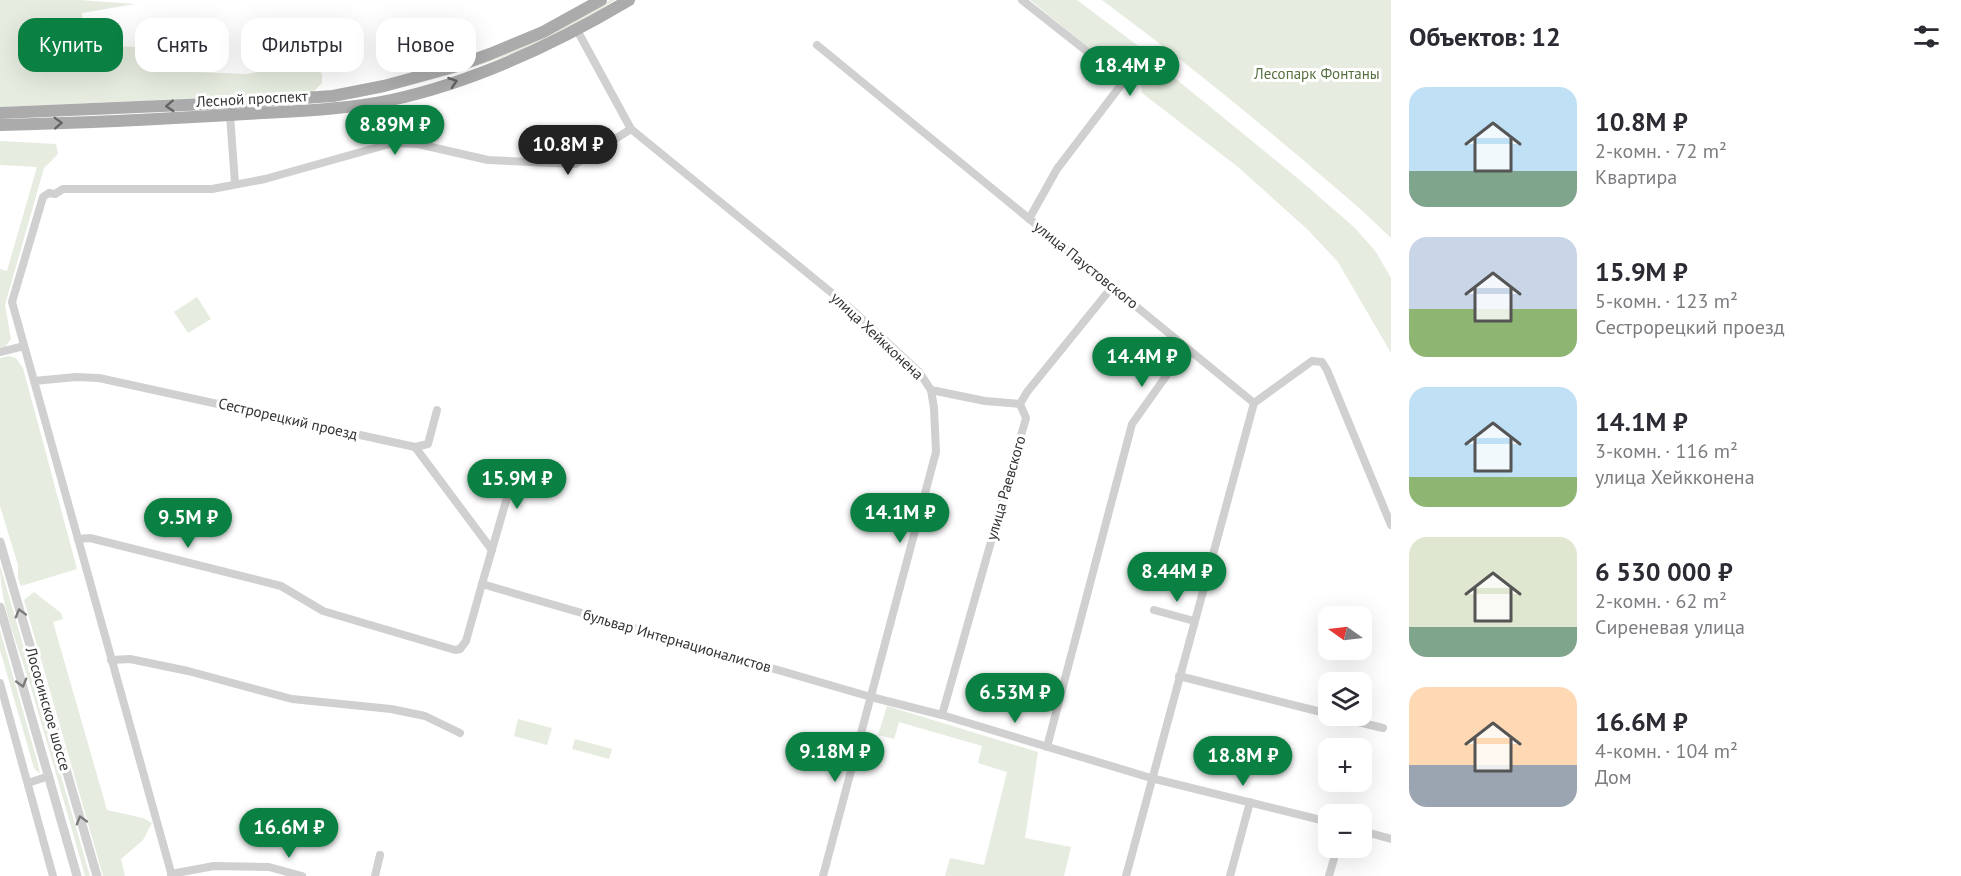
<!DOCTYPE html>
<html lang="ru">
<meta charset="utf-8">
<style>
:root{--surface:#fff;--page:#f2f2f3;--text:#2b2b33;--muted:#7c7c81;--accent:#0b8043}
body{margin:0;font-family:"PT Sans",sans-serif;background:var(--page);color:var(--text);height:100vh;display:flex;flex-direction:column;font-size:22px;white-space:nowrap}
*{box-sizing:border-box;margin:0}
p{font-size:20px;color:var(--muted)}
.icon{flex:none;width:33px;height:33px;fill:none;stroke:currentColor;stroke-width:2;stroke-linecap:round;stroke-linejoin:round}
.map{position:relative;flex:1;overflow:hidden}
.drawer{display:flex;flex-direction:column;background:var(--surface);width:570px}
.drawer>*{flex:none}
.banner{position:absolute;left:18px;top:18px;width:570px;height:54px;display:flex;gap:12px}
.needle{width:39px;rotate:284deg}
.buttons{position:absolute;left:1318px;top:606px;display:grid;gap:12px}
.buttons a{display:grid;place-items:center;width:54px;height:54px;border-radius:12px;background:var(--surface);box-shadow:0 6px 24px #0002;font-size:30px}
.price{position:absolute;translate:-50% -51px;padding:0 14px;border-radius:21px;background:var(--accent);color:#fff;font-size:20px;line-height:39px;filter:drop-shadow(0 2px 3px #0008)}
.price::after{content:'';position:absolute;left:50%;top:36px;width:18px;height:14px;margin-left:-9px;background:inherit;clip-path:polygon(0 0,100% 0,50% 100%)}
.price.active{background:#222;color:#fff}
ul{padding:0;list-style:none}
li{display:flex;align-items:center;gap:18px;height:150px;padding:0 18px}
li span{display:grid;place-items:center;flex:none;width:168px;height:120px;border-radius:18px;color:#555}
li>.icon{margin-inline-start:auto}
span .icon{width:72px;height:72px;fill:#fffc;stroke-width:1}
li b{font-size:26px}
h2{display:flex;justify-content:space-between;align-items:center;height:72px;padding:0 18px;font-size:26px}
.chip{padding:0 21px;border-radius:18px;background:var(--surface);box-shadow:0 6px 24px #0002;font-size:21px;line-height:54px}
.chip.active{background:var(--accent);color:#fff}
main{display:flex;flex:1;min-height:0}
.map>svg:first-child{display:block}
.green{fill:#e6ecdf}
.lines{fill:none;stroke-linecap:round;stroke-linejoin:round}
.minor{stroke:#d0d0d0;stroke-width:8}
.tertiary{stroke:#d0d0d0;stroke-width:9}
.primary{stroke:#ababab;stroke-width:12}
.oneway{stroke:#636363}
.oneway2{stroke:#7a7a7a}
.labels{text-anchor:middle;stroke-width:6;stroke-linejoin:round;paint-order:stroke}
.park-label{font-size:15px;fill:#56703f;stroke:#fff}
.street-label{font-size:15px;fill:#333;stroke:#fff}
</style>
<main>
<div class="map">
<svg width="1391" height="876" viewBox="0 0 1391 876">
<rect width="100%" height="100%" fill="#fff"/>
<g class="green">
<polygon points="0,0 80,0 135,4 82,13 84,46 146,47 147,61 170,71 247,74 261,71 262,60 316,63 322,75 322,83 312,93 0,107"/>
<path d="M610,0H615C593,14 571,28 548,39C485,67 418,85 351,99L350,97L539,39L573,22Z"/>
<polygon points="1030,0 1077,0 1153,57 1153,64 1150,72 1133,78 1125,77"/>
<path d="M1102,0H1391V238C1363,210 1332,185 1302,159C1237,104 1171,51 1102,0Z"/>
<polygon points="1167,74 1171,75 1301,181 1355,228 1376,252 1391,278 1391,353 1338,262 1308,230 1238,167 1142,93 1141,86 1147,80"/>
<polygon points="0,141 56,144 58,154 44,168 5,305 11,339 5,347 0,348 0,269 7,271 37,167 0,165"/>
<polygon points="197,297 211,319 188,333 174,312"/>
<polygon points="9,356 16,358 23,368 77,569 21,586 18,578 18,565 0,506 0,358"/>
<path d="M0,565L90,876H85C67,811 48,746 29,681C17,643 0,604 0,565Z"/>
<polygon points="34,592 61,613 63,619 53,622 107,810 143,818 152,823 143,840 121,859 125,876 103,876 24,600"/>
<polygon points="0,630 38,764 40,774 34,768 0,650"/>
<polygon points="887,706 1038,752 1025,838 1071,847 1064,876 945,876 950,858 984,865 1007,772 978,763 982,746 899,722 894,739 878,735"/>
<polygon points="518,719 552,728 547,745 514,736"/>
<polygon points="575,739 612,749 609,759 572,749"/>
</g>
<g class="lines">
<g class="minor">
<polyline points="1022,0 1117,75 1121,80 1121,85 1057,169 1029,219"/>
<polyline points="577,30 631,129 849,307 919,372 931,390 934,408 936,452 823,876"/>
<polyline points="817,45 1254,403"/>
<polyline points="230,115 235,183"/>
<polyline points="0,352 24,346"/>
<polyline points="34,381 76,377 99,378 415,447 492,550"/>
<polyline points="931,390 985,401 1020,404"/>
<polyline points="1254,403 1312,361 1322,362 1327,370 1391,525"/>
<polyline points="415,447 428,444 437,410"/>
<polyline points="517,463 482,584 871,697 942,715 1151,778 1329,822"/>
<polyline points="78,539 90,538 281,586 323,611 455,650 460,649 466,641 482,584"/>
<polyline points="1154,610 1194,621"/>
<polyline points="111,660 130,659 188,671 292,699 391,709 425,716 460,733"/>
<polyline points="1179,676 1329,714"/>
<polyline points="0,683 53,876"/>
<polyline points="942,715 1026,418 1020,404 1027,392 1112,287"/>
<polyline points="1333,716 1383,728"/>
<polyline points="1047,747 1132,424 1186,348"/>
<polyline points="28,783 49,776"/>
<polyline points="1362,831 1391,839"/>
<polyline points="171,874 214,866 269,867 302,876"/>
<polyline points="172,876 12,302 43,197 49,193 55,194 63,189 212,189 265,179 393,143 418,144 488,160 575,164 631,129"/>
<polyline points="375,876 380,855"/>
<polyline points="1126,876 1254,403"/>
<polyline points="1230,876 1250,802"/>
<polyline points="1329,876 1337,848"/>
</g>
<g class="tertiary">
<polyline points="0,542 97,876"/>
<polyline points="0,607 77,876"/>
</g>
<g class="primary">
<polyline points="0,113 231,103 333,96 384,86 457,66 490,54 543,32 601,0"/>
<path d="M0,125C82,123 164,119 246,114C294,111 343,110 391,100C475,82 555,44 629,0"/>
</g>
</g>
<defs><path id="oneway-chevron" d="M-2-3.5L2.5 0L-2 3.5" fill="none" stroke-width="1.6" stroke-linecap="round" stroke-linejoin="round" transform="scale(1.5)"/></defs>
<g class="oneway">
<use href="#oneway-chevron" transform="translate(453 82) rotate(-19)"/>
<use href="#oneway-chevron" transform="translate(170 106) rotate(177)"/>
<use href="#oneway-chevron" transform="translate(58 123) rotate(-2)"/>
</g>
<g class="oneway2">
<use href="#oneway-chevron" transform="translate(20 613) rotate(-106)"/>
<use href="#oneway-chevron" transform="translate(22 683) rotate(74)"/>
<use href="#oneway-chevron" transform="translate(81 820) rotate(-106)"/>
</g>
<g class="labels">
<g class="park-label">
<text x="1317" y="79">Лесопарк Фонтаны</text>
</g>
<g class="street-label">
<text transform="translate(252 99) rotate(-3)" y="5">Лесной проспект</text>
<text transform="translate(1086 265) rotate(39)" y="5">улица Паустовского</text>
<text transform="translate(877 336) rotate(43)" y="5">улица Хейкконена</text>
<text transform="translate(288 419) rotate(13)" y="5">Сестрорецкий проезд</text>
<text transform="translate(1006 488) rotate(-74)" y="5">улица Раевского</text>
<text transform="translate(677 641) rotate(16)" y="5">бульвар Интернационалистов</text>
<text transform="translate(48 709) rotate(74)" y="5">Лососинское шоссе</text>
</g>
</g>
</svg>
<div class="buttons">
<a><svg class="needle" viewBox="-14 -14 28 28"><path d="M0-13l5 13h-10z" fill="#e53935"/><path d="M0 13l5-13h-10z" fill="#7c7c81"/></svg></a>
<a><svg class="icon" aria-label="layers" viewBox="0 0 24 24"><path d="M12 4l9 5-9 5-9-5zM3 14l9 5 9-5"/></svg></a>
<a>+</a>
<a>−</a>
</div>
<b class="price" style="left:1130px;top:97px">18.4M ₽</b>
<b class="price" style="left:395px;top:156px">8.89M ₽</b>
<b class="price active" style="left:568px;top:176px">10.8M ₽</b>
<b class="price" style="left:1142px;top:388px">14.4M ₽</b>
<b class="price" style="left:517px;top:510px">15.9M ₽</b>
<b class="price" style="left:900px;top:544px">14.1M ₽</b>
<b class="price" style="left:188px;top:549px">9.5M ₽</b>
<b class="price" style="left:1177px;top:603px">8.44M ₽</b>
<b class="price" style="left:1015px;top:724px">6.53M ₽</b>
<b class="price" style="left:835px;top:783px">9.18M ₽</b>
<b class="price" style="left:1243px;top:787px">18.8M ₽</b>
<b class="price" style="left:289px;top:859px">16.6M ₽</b>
<div class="banner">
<a class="chip active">Купить</a>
<a class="chip">Снять</a>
<a class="chip">Фильтры</a>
<a class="chip">Новое</a>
</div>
</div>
<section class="drawer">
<h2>Объектов: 12<svg class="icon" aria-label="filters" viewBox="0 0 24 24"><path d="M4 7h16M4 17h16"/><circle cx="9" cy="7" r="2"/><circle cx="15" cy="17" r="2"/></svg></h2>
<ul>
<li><span style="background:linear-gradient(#bfe0f5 70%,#7fa58c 0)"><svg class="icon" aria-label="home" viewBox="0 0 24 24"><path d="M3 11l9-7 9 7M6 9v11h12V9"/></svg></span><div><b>10.8M ₽</b><p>2-комн. · 72 m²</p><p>Квартира</p></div></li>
<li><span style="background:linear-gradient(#c9d6e8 60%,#8fb573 0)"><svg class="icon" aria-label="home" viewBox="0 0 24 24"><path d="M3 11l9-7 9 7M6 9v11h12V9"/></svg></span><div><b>15.9M ₽</b><p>5-комн. · 123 m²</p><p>Сестрорецкий проезд</p></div></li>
<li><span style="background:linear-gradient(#bfe0f5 75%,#8fb573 0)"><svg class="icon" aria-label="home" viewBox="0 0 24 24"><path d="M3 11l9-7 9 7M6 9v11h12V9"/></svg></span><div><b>14.1M ₽</b><p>3-комн. · 116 m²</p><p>улица Хейкконена</p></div></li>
<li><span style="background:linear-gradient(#dfe7d0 75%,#7fa58c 0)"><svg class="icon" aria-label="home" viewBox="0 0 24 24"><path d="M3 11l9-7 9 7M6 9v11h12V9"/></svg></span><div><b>6 530 000 ₽</b><p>2-комн. · 62 m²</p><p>Сиреневая улица</p></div></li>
<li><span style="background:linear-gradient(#ffd9b3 65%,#9aa5b1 0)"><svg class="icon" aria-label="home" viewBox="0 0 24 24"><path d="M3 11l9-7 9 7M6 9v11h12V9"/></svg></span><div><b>16.6M ₽</b><p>4-комн. · 104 m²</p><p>Дом</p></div></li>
</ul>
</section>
</main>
